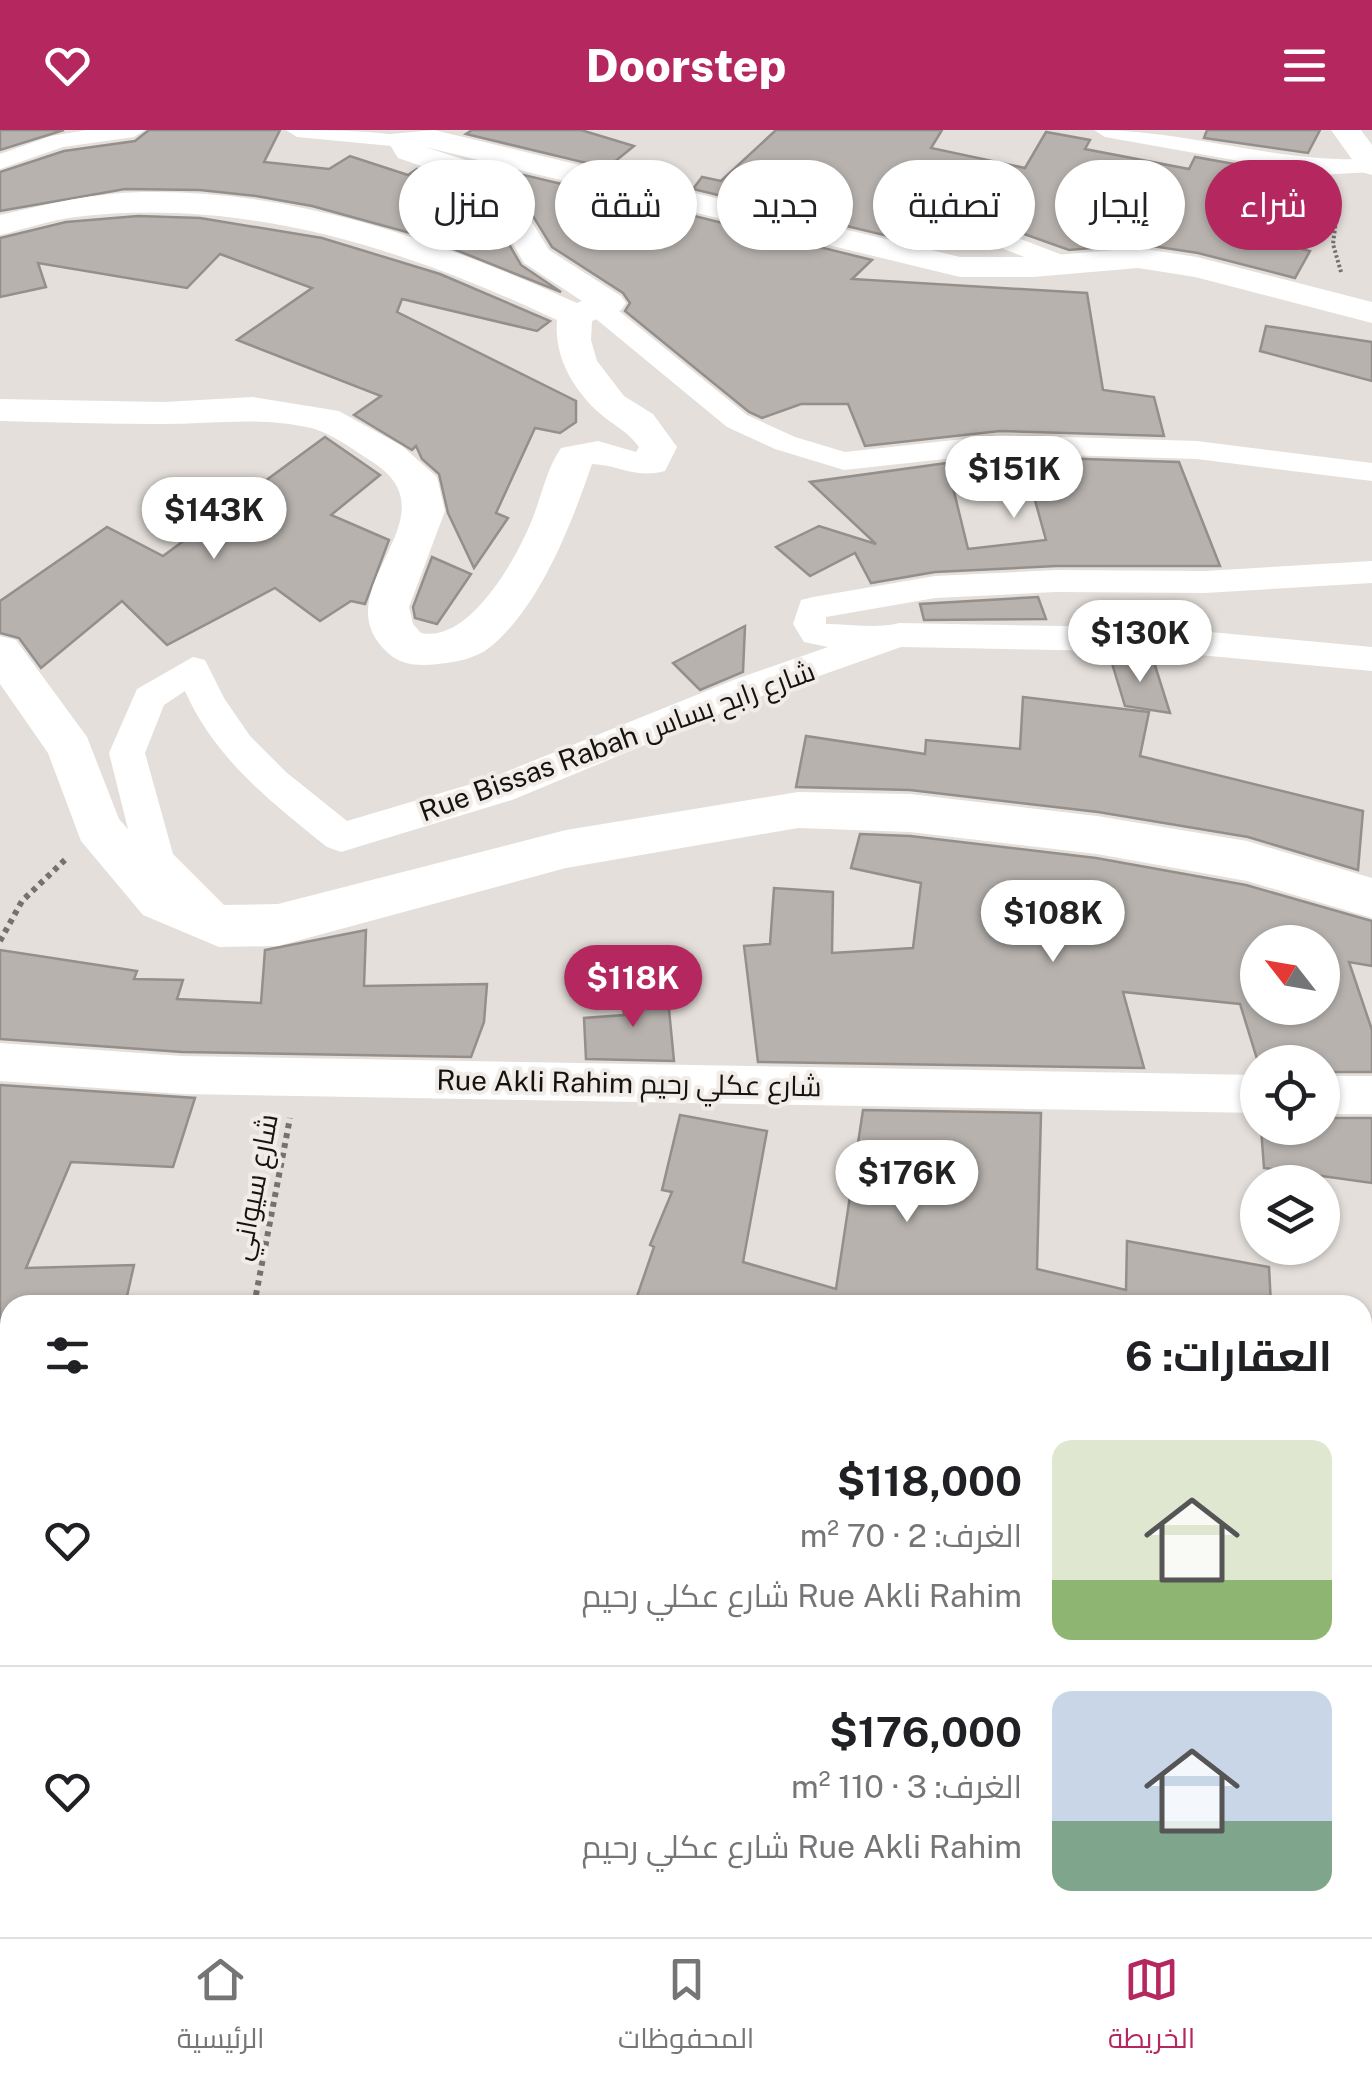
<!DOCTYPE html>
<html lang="ar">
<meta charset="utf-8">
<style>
:root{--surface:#fff;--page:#f2f2f2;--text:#202124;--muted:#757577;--line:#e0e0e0;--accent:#b5285f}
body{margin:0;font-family:"Public Sans",Cairo,sans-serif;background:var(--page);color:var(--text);direction:rtl;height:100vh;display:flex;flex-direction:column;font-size:38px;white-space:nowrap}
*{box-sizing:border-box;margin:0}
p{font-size:32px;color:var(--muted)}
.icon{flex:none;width:55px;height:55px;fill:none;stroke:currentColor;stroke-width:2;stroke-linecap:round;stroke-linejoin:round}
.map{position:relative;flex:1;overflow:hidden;direction:ltr}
.drawer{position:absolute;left:0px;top:1165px;width:1372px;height:642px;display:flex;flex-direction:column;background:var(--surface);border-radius:30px 30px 0 0;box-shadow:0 2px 8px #0004;direction:rtl}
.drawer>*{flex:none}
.hud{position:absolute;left:30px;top:30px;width:1312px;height:90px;direction:rtl;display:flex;gap:20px}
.needle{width:65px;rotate:301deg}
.tools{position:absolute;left:1240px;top:795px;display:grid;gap:20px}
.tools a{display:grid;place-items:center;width:100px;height:100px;border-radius:50%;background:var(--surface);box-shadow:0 2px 8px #0004;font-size:50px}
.price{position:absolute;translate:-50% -85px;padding:0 22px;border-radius:35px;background:#fff;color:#222;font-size:32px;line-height:65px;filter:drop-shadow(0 2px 5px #0008)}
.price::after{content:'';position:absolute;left:50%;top:60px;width:30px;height:22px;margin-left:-15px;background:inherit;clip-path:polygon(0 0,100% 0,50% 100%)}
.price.on{background:var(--accent);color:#fff}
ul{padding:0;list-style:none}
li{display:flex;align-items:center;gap:30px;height:250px;padding:0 40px}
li+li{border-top:2px solid var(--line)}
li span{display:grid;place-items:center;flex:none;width:280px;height:200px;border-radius:20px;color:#555}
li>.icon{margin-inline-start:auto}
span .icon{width:120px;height:120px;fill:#fffc;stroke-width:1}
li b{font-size:42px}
h2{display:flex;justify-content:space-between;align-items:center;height:120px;padding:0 40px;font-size:42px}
.chip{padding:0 35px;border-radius:45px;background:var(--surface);box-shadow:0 2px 8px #0004;font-size:35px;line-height:90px}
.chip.on{background:var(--accent);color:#fff}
header{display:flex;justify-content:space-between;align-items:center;height:130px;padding:0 40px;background:var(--accent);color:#fff;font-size:45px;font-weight:800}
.tabs{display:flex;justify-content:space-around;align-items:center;height:140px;border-top:2px solid var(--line);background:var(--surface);font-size:28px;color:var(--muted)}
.tabs a{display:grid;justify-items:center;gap:5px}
.tabs .on{color:var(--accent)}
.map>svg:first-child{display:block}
.building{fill:#b7b2ae;stroke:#948f8b;stroke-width:2.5;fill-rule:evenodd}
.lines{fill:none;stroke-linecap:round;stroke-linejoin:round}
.path-far1{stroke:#75716e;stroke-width:4;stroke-dasharray:2.5 2.5;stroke-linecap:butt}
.path{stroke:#75716e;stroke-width:6;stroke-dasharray:5 5;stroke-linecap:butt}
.street{fill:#fff;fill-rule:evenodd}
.secondary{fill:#fff;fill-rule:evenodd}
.labels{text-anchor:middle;stroke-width:8;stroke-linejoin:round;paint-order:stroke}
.street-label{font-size:28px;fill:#151311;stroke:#f1ece7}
</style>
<header><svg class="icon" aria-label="menu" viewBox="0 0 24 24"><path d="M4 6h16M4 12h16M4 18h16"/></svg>Doorstep<svg class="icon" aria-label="heart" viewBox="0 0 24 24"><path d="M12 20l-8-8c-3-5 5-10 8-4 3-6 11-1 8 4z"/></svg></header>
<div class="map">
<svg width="1372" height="1807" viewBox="0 0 1372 1807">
<rect width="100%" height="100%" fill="#e4dfda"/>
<g class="building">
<polygon points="0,0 64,0 0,20"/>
<polygon points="149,0 280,0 264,32 329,39 350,26 408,45 417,39 460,53 495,90 521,135 561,162 421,106 312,76 256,66 200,60 125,59 0,81 0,42 64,21 135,11"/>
<polygon points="472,0 581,0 634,16 607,38 466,4"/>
<polygon points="776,0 942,0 931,18 1025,38 1046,2 1090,10 1085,19 1189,39 1195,27 1296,45 1261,109 1310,121 1295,148 1198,123 1139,114 1069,120 906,62 891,69 890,74 895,80 916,89 896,108 693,59 702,47 721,51"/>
<polygon points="1207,0 1320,0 1308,23 1204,8"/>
<polygon points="490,37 579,58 566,68 660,99 674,81 872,130 852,149 1087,163 1103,260 1154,267 1164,306 1000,301 865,316 848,274 801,274 762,288 749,282 625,181 630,173 623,163 552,117 525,73"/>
<polygon points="138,86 200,88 322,108 440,144 550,191 537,201 402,169 397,182 576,271 576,292 560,303 535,298 496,383 508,388 474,438 448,383 439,344 422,329 416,316 412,320 354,285 381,266 237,210 312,158 220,124 187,158 38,133 46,157 0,167 0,108 66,92"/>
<polygon points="1266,196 1372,212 1372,251 1260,221"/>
<polygon points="325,307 380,345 331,385 389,410 365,474 351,471 320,491 275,458 167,515 122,471 41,538 19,508 0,503 0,471 107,397 163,426"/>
<polygon points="1023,327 1179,332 1220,436 1056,436 935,442 871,453 855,423 810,446 776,417 819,396 876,414 810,352 947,333 968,419 1046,410"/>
<polygon points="432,427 471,444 437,494 415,488 413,477"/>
<polygon points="1038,467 1046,489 924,490 920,474"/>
<polygon points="745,496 743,542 700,560 673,533"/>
<polygon points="1153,529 1170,583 1125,576 1111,530"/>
<polygon points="1023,567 1149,582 1140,626 1363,681 1358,740 1248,707 1098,682 910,660 796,657 806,606 925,624 926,610 1020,619"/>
<path d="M860,704L910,706L1096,728L1246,755L1372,791V836L1349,832L1372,900V942H1322V932H1258L1240,874L1123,862L1144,938L758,932L744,816L770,814L774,758L833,762L832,823L913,818L921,753L851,738ZM1258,812H1322V878H1258Z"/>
<polygon points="366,800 364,856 487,854 484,892 471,927 182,922 0,909 0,820 137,841 134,849 183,850 177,869 261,873 265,820"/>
<polygon points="667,859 674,931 586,929 584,888 624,885 622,862"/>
<polygon points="0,955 195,968 173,1037 71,1032 26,1138 134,1135 125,1175 10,1175 0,1192"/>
<polygon points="863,980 1041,983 1037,1139 1126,1160 1127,1111 1269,1137 1271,1175 1126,1175 1126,1165 1125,1175 634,1175 654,1117 650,1115 672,1062 662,1060 680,985 767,1001 743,1132 836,1159"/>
<polygon points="1322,988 1372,988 1372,1053 1264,1038 1261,998 1322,998"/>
</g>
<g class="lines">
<polyline class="path-far1" points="1339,66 1333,114 1341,142"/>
<g class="path">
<polyline points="0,811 22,771 68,727"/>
<polyline points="254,1175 290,988"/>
</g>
<g class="street">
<polygon points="87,0 145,0 134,7 63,17 0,39 0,24 51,6"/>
<path d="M286,0C313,0 396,0 414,10L402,17L297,7Z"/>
<path d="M1094,0C1187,0 1276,33 1369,29L1372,42L1318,45L1105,7Z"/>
<polygon points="905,65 1073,129 1077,134 1064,142 1055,139 896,77 893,72"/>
<polygon points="599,170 608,172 747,285 795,307 845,322 1000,305 1197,311 1372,333 1372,351 1197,329 1000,323 844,340 775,319 727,297 590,184 586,178 590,172"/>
<path d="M1372,431V453L1205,463L1056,462L935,468L826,487V494C850,494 878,499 899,493L1167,498L1372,517V541L1167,522L901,517L760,567L512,670L341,722L327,717C271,672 215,629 185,561L164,575L145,623L173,724L233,784L239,796L233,808L219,812L205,808L136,731L109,623L137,559L193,527L205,530L224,568L250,606L286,642L347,691L488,649L736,549L828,517L804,512L793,494L801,470L813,467L935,446L1056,440L1205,441Z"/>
<polygon points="0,913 182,926 1258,945 1258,983 182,964 0,951"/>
<rect x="1322" y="946" width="50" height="38"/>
<polygon points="10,1195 10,1245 0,1246 0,1196"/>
<polygon points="10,1595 10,1653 0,1655 0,1597"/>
</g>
<g class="secondary">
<path d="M434,0L960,127H1033L1138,118L1197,127L1372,172V193L1195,147L1138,138L1033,147H960L425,17L484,36L522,76L549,120L621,166L626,173L621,180L592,191L591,210L597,231L624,266L653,284L677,317L665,341C633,349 620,335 592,334C571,395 540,477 489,518C475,529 455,532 438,534C421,536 402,536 388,523C318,460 461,387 371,331C354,320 331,303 311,298C260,286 212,294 160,294C107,294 53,292 0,291V269L164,272L253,267L339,281L402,316L437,347L445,381L409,477L413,494L421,503C468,513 513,434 529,397C541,371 545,341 561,318L598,311L636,322L639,317C627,300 612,295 597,281C571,256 554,225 557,190C404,118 245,67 75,87C50,90 25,99 0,105V85C47,74 94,63 143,62C293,59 442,111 577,173L582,171L524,133L498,88L462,50L398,28L387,10L391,4Z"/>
<polygon points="1331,0 1361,0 1372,15 1372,45 1361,42"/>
<polygon points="0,506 16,510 87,607 119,689 179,757 223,775 278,774 566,700 798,662 910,664 1097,686 1247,711 1372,748 1372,788 1247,751 1097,724 910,702 798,698 566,738 278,816 219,817 143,785 81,711 48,623 0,554"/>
<polygon points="1362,1339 1372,1340 1372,1408 1362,1407"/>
<polygon points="1362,1756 1372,1759 1372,1807 1327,1807 1323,1798 1362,1798"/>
</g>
</g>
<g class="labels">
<g class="street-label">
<text transform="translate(617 611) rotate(-20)" y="10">Rue Bissas Rabah شارع رابح بساس</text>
<text transform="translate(629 953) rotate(1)" y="10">Rue Akli Rahim شارع عكلي رحيم</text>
<text transform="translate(254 1057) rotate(-79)" y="10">شارع سيواني</text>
</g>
</g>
</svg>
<div class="tools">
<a><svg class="needle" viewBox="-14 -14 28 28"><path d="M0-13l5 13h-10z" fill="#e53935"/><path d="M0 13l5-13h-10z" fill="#757577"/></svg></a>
<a><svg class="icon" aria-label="locate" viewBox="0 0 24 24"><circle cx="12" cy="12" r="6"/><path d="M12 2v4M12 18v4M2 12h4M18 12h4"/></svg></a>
<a><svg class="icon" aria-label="layers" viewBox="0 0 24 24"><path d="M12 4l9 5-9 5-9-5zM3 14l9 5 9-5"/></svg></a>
</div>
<b class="price" style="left:1014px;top:391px">$151K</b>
<b class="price" style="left:214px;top:432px">$143K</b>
<b class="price" style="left:1140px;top:555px">$130K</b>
<b class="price" style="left:1053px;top:835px">$108K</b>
<b class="price on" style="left:633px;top:900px">$118K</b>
<b class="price" style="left:907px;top:1095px">$176K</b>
<div class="hud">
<a class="chip on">شراء</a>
<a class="chip">إيجار</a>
<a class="chip">تصفية</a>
<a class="chip">جديد</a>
<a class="chip">شقة</a>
<a class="chip">منزل</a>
</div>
<section class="drawer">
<h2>العقارات: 6<svg class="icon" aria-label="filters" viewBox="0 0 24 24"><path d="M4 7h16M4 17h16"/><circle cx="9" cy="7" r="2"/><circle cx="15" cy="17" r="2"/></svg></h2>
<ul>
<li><span style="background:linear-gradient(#dfe7d0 70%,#8fb573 0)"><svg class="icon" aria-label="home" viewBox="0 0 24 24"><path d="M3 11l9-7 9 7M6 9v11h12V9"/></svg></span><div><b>$118,000</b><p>الغرف: 2 · 70 m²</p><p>Rue Akli Rahim شارع عكلي رحيم</p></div><svg class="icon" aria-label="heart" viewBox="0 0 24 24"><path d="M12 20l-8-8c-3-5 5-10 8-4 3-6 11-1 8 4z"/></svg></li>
<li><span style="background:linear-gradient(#c9d6e8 65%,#7fa58c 0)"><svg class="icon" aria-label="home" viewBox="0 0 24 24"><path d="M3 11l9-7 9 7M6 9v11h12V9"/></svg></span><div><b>$176,000</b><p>الغرف: 3 · 110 m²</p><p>Rue Akli Rahim شارع عكلي رحيم</p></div><svg class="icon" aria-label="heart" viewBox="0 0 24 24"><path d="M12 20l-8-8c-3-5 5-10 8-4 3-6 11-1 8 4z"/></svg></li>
</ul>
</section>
</div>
<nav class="tabs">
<a class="on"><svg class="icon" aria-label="map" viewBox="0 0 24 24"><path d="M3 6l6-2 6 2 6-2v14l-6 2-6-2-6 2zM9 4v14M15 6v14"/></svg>الخريطة</a>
<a><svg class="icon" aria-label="saved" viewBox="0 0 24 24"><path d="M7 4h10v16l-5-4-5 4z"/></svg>المحفوظات</a>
<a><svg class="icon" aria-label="home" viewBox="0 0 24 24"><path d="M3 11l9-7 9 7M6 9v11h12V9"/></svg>الرئيسية</a>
</nav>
